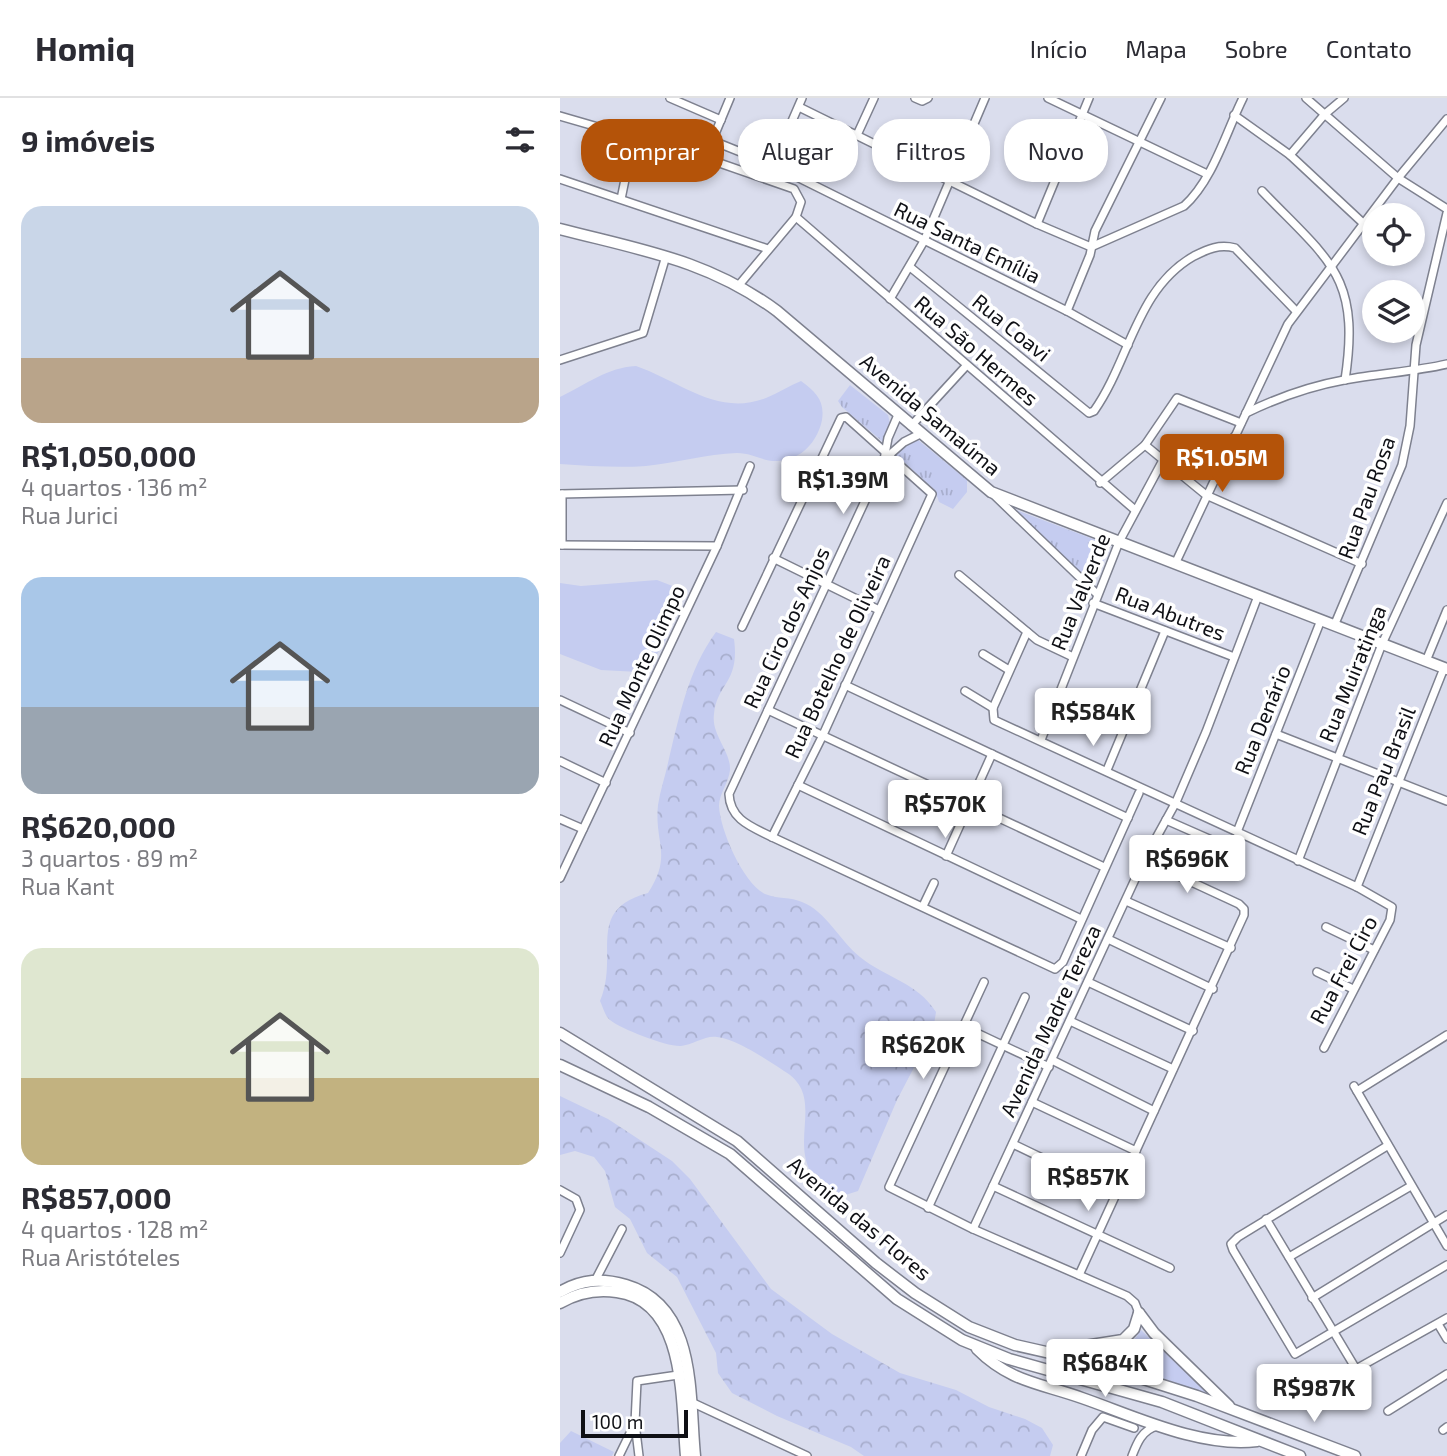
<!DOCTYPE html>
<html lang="pt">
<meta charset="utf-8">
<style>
:root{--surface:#fff;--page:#f2f2f3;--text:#2b2b33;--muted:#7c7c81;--line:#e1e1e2;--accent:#b45309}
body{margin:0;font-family:"Exo 2",sans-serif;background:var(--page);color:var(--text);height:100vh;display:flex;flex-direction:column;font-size:26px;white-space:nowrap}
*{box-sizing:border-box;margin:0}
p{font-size:23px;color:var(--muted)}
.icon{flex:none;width:38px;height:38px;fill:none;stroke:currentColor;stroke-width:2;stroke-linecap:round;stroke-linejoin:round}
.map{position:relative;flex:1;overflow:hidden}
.side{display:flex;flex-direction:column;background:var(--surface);width:560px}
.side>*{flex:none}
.hud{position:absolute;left:21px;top:21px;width:665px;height:63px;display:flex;gap:14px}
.buttons{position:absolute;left:802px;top:105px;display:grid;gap:14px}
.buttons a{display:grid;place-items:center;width:63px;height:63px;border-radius:50%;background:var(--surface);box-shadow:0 4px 10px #0003;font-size:35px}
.scale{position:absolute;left:21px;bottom:18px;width:107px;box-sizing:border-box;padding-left:7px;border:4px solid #0f1015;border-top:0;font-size:19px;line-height:24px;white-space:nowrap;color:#0f1015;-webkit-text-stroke:5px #fff;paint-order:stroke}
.price{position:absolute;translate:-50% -60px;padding:0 16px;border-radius:7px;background:#fff;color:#222;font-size:23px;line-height:46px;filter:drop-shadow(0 2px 4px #0008)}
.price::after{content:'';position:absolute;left:50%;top:42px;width:21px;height:16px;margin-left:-10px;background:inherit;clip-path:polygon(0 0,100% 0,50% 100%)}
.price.active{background:var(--accent);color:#fff}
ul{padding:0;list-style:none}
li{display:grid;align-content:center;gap:14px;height:371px;padding:0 21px}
li span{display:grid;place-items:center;height:217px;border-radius:21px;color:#555}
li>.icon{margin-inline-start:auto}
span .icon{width:126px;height:126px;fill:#fffc;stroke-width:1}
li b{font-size:30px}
h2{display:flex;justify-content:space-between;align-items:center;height:84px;padding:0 21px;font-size:30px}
.chip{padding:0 24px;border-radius:28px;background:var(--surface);box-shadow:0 4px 10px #0003;font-size:24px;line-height:63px}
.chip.active{background:var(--accent);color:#fff}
header{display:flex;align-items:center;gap:42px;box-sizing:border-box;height:98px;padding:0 35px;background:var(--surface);border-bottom:2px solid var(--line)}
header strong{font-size:33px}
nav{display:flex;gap:38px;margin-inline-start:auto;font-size:24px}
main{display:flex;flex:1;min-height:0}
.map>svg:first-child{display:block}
.green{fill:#c5ccf0}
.forest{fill:url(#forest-crowns)}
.park{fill:url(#park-tufts)}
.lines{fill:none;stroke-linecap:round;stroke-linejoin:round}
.street-casing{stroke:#7e818f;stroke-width:10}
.secondary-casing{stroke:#7e818f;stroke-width:13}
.street{stroke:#fff;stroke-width:7}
.secondary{stroke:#fff;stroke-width:10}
.labels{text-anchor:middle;stroke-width:7;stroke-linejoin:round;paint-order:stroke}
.street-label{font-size:21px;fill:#0f1015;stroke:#fff}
</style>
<header>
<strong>Homiq</strong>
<nav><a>Início</a><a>Mapa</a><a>Sobre</a><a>Contato</a></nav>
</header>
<main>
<section class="side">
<h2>9 imóveis<svg class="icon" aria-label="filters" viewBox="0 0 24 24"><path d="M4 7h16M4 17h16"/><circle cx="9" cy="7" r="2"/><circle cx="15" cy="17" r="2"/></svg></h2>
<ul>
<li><span style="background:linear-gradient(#c9d6e8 70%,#b9a48a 0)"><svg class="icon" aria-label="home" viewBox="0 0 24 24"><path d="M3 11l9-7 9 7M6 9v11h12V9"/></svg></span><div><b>R$1,050,000</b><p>4 quartos · 136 m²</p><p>Rua Jurici</p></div></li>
<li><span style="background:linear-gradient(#a9c7e8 60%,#9aa5b1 0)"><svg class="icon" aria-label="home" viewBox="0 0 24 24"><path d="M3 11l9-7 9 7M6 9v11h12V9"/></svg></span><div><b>R$620,000</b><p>3 quartos · 89 m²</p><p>Rua Kant</p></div></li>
<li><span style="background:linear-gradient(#dfe7d0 60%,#c2b280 0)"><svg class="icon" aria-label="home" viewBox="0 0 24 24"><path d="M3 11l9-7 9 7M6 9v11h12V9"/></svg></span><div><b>R$857,000</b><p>4 quartos · 128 m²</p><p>Rua Aristóteles</p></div></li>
</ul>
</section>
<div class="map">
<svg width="887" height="1358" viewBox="0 0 887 1358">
<defs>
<pattern id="forest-crowns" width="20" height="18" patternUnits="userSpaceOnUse" patternTransform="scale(1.75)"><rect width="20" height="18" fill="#c5ccf0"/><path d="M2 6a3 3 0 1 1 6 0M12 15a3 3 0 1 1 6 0" fill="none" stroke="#a8aecd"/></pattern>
<pattern id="park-tufts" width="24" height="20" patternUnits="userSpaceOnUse" patternTransform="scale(1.75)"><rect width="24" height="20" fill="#c5ccf0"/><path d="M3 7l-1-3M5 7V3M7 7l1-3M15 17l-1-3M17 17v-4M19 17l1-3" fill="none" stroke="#a8aecd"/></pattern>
</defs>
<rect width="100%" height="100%" fill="#dadded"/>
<g class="green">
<path d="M76,268C120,283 157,319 206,300C218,295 229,288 241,283C256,294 265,303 262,322C259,337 249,353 234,359C208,370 198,355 177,355C146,356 117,365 86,368C58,370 28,368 0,366V299C27,286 46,270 76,268Z"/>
<path d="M97,482L115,489C117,522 106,554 79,574L41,572L0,556V485L21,488Z"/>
<path d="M581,1232L649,1297L533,1255C553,1258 571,1250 581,1232Z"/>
</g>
<g class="forest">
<path d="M156,534L174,541C180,585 157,585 154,616C151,637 171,653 170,672C169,684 159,696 159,708C160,732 183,785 205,796C217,801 231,799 242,804C266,813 280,843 300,859C326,880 357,884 376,914L373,933L337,1002L298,1093L279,1099C209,1063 275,1003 224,973C205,961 179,942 157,939C146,937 132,947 121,948C107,949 61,931 50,922C45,918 43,909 40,903C60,857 24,812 88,795C113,757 94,745 98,707C100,693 105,679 108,665C119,619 128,572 156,534Z"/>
<polygon points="0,998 48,1021 112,1063 130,1081 211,1191 272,1236 340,1275 396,1292 429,1309 465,1321 482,1330 493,1347 490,1358 304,1358 291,1349 217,1318 172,1295 158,1275 156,1255 117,1179 87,1155 70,1121 55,1109 45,1073 34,1059 15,1053 0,1057"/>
<polygon points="11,1333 54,1354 52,1358 0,1358 0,1345"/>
</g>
<g class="park">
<polygon points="290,287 328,317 330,325 323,344 282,309 278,303"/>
<polygon points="358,342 407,382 407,394 393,411 379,404 375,392 335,356 350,343"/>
<polygon points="456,412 549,447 541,471 533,480 528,480 475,435"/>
</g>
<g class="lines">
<defs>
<g id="street">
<polyline points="110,0 161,22"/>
<polyline points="355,0 362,3 368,0"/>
<polyline points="488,0 647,76"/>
<polyline points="746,0 838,80 887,111"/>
<path d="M239,9L477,126L531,149L624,108C653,82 666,34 683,0"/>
<polyline points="674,17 730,57 804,126"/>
<polyline points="0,18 145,60 234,91 241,104 236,119 179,187"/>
<polyline points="297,37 314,0"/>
<polyline points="153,43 213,67 507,213 568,247"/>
<polyline points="730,57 765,16 784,0"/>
<polyline points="145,60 170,0"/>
<polyline points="213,67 242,0"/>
<polyline points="0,81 208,151"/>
<path d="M702,93C769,163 801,177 785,282"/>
<polyline points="61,101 74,38"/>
<polyline points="236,119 575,412"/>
<polyline points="477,126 529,0"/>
<path d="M350,169L529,315L534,313C570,262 576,191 634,158C648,151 659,146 675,150L736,213"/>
<polyline points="330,201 364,143 425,0"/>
<polyline points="507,213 530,157 535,133 601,0"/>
<polyline points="0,262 83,235 106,158"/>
<path d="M686,315C717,300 751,288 784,282C819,275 853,274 887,266"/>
<path d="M338,317L328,340L324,362L169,696C170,722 192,729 212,739L495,871L503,864L579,695"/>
<polyline points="351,328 406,268"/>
<polyline points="674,339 709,355"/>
<polyline points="585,347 646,397 802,466"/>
<polyline points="327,359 344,344 360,336"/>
<polyline points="540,385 585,347 617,300 681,325"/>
<polyline points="0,396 183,392"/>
<polyline points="434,397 537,496"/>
<polyline points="0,447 157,448"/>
<polyline points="2,447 2,396"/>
<polyline points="213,460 319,512"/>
<polyline points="615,466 728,226 838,80 887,21"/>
<polyline points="399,477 477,542 513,559"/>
<polyline points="533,505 674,559"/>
<polyline points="774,528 842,367 850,328 856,247 887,115"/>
<polyline points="182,529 281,320 286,319 372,396 262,639 212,739"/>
<polyline points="467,534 433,610 434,622 797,789 832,809 830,822 764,950"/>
<polyline points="423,556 449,572"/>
<polyline points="866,563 887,512"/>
<polyline points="285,587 568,720"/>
<polyline points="405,593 433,610"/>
<polyline points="0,602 70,635"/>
<polyline points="208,612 544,769"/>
<polyline points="716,636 887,703"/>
<polyline points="481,642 559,444 602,364"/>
<polyline points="0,663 46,685"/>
<polyline points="547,672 605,533"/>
<polyline points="238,687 521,821"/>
<polyline points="0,721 23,731"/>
<polyline points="606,722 656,744"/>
<polyline points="677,734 761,522"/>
<polyline points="386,758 432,656"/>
<polyline points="738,763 822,546 887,405"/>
<polyline points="0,780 157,448 190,368"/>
<polyline points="797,789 884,570"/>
<polyline points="566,803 671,850"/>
<polyline points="363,808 374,785"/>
<polyline points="766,829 814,852"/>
<polyline points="548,841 653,891"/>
<polyline points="757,874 793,891"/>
<polyline points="424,884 329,1089 413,1131 567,1198 575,1205 579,1215"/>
<polyline points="528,884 633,933"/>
<polyline points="510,923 613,971"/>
<polyline points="404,929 489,969"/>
<polyline points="492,962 594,1013"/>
<polyline points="794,988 887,1148"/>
<polyline points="797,993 887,937"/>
<polyline points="472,1004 576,1053"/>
<polyline points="453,1046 557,1096"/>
<polyline points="827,1048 678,1139 671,1146 673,1152 735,1256 887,1167"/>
<polyline points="433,1088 610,1170"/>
<polyline points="0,1092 16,1101 20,1112 0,1155"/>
<polyline points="368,1110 465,899"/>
<polyline points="706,1121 796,1271 887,1220"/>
<polyline points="413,1131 584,762 616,704 646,634 698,498"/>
<polyline points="729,1159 851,1088"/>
<polyline points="519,1177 684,817 684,811 679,806 584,762"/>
<polyline points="36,1181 62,1131"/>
<polyline points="752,1200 887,1117"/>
<polyline points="878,1226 887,1241"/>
<polyline points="131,1304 247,1358"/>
<polyline points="828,1313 887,1276"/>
<polyline points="883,1332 887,1329"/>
<polyline points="59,1358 75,1325"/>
<polyline points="79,1358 75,1325 77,1283 118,1277"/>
<polyline points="521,1358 532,1332 543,1319 574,1330"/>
<path d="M572,1358C577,1345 582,1332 597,1328"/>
</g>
<g id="secondary">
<path d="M0,131C81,152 148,162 217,213L431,394L887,571"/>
<polyline points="0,935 177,1043 316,1165 355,1195 409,1229 455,1247 530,1264 637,1298 795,1358"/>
<polyline points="0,967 89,1009 170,1056 337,1201 402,1242 449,1261 602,1304 740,1358"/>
<path d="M0,1194C22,1181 42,1180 66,1187C138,1208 129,1299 135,1358"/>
<path d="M0,1205C17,1195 37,1191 57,1194C127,1203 121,1305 126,1358"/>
<polyline points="579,1215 594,1235 669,1308"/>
<path d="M417,1251C450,1284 480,1285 522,1300C574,1318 640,1350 697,1343"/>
<polyline points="493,1253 563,1242 574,1231 579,1215"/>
</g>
</defs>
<use href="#street" class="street-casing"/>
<use href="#secondary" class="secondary-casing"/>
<use href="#street" class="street"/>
<use href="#secondary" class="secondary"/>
</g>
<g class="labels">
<g class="street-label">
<text transform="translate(407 145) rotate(26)" y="7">Rua Santa Emília</text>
<text transform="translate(451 230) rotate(39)" y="7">Rua Coavi</text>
<text transform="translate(416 253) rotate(41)" y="7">Rua São Hermes</text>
<text transform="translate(370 317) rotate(40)" y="7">Avenida Samaúma</text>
<text transform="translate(807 400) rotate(-70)" y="7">Rua Pau Rosa</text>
<text transform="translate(521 494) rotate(-68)" y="7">Rua Valverde</text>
<text transform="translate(610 516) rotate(21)" y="7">Rua Abutres</text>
<text transform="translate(227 530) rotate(-65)" y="7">Rua Ciro dos Anjos</text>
<text transform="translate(278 559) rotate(-65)" y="7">Rua Botelho de Oliveira</text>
<text transform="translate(82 568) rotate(-65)" y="7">Rua Monte Olimpo</text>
<text transform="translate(793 576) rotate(-68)" y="7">Rua Muiratinga</text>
<text transform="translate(703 622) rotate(-68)" y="7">Rua Denário</text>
<text transform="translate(824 673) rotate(-68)" y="7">Rua Pau Brasil</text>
<text transform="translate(784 872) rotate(-62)" y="7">Rua Frei Ciro</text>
<text transform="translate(491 923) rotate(-65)" y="7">Avenida Madre Tereza</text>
<text transform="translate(299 1121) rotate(40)" y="7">Avenida das Flores</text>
</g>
</g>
</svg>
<div class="buttons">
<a><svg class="icon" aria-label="locate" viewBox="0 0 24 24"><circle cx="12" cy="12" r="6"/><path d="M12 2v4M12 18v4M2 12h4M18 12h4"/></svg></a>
<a><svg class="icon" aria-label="layers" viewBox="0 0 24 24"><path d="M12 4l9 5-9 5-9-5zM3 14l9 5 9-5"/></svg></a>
</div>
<div class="scale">100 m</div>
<b class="price active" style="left:662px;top:396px">R$1.05M</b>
<b class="price" style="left:283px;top:418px">R$1.39M</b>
<b class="price" style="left:533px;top:650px">R$584K</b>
<b class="price" style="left:385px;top:742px">R$570K</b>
<b class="price" style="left:627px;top:797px">R$696K</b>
<b class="price" style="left:363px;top:983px">R$620K</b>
<b class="price" style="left:528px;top:1115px">R$857K</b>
<b class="price" style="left:545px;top:1301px">R$684K</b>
<b class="price" style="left:754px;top:1326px">R$987K</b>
<div class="hud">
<a class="chip active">Comprar</a>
<a class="chip">Alugar</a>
<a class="chip">Filtros</a>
<a class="chip">Novo</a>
</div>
</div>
</main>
